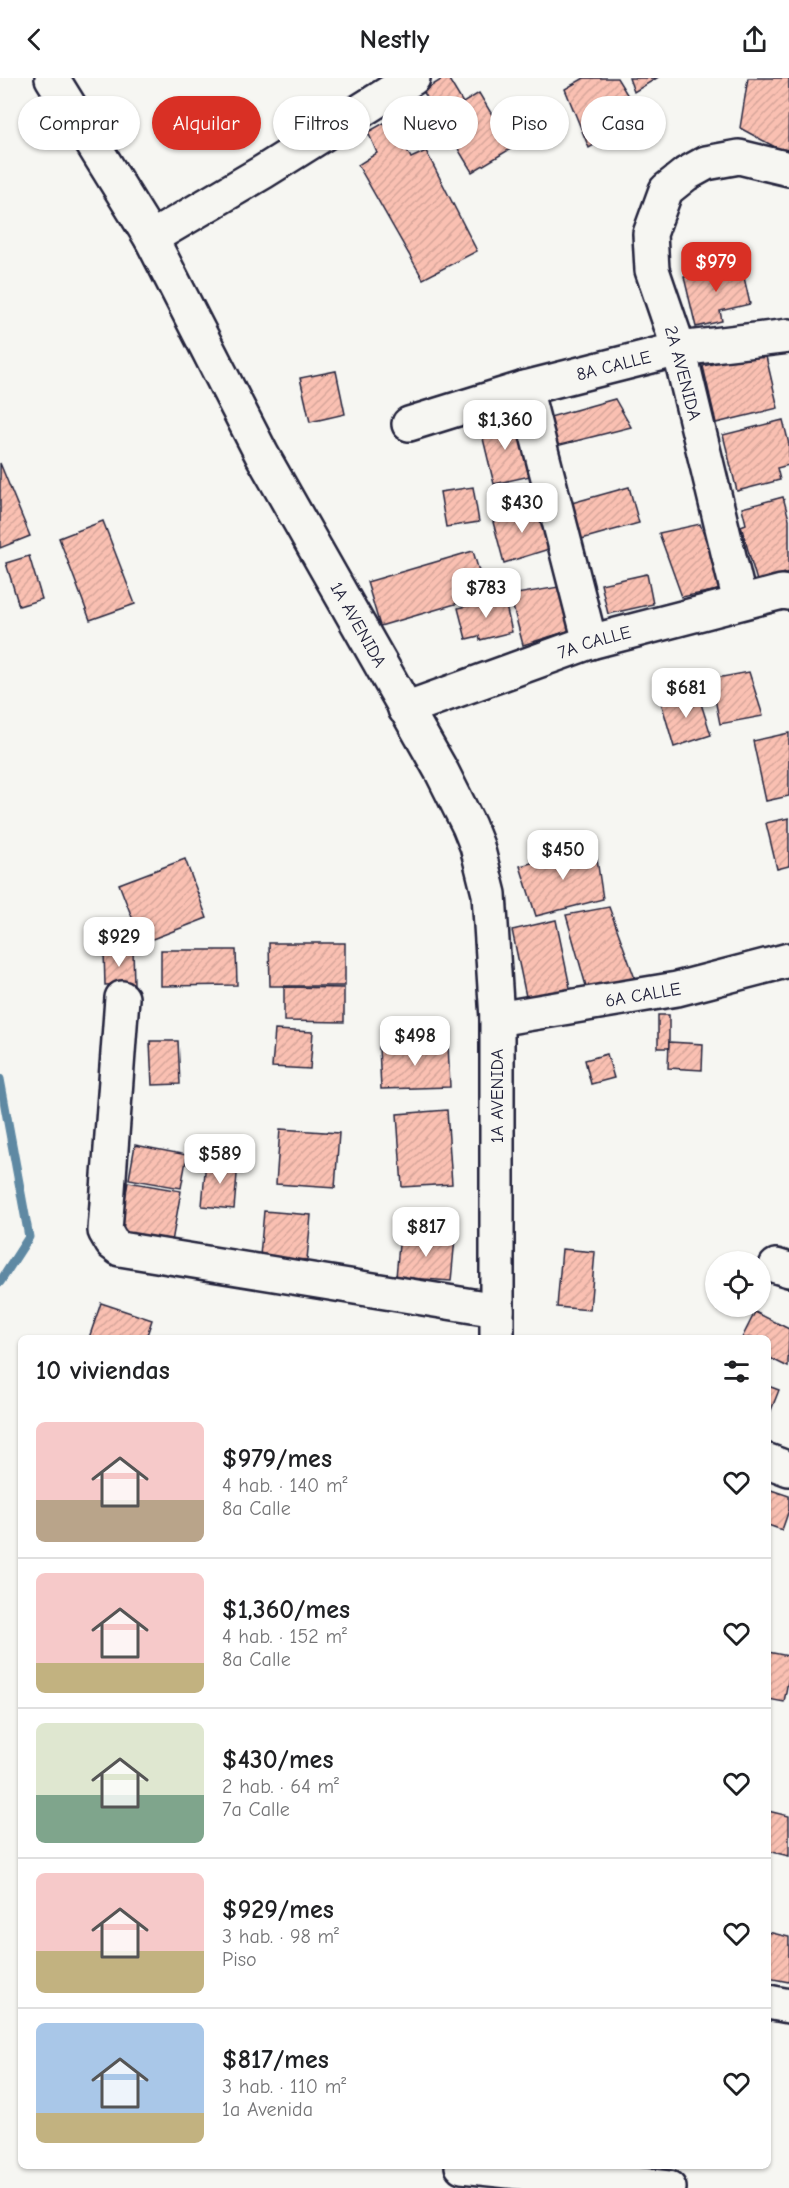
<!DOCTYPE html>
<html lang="es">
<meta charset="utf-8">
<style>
:root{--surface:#fff;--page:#f2f2f2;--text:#202124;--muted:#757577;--line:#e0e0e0;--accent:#d93025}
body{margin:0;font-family:"Comic Neue",sans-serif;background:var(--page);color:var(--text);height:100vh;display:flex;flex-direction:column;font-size:22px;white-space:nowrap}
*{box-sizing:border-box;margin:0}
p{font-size:20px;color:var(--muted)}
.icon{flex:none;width:33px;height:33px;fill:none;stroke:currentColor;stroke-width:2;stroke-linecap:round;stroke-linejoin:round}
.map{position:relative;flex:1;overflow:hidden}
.side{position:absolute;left:18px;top:1257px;width:753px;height:834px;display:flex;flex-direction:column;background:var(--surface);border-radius:9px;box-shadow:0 2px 4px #0004}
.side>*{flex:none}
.banner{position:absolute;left:18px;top:18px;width:753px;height:54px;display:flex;gap:12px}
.tools{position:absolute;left:705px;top:1173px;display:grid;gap:12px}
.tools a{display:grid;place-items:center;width:66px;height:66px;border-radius:50%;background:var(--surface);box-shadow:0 2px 4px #0004;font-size:30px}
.price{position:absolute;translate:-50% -51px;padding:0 14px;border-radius:12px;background:#fff;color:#222;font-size:20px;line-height:39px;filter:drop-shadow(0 2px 3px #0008)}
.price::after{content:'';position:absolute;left:50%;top:36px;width:18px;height:14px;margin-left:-9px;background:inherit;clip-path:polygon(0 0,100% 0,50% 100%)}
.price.on{background:var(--accent);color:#fff}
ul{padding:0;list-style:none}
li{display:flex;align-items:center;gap:18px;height:150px;padding:0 18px}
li+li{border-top:2px solid var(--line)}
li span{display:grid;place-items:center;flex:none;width:168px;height:120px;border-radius:9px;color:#555}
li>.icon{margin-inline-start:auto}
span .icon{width:72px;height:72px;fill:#fffc;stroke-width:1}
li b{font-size:26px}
h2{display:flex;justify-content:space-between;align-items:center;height:72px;padding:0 18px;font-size:26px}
.pill{padding:0 21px;border-radius:27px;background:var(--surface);box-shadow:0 2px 4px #0004;font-size:21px;line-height:54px}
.pill.on{background:var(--accent);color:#fff}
header{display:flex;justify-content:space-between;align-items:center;height:78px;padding:0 18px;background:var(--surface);font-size:27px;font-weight:600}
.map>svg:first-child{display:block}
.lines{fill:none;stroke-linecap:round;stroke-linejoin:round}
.stream{stroke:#5f89a3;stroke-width:9}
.building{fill:url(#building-hatch);stroke:#22223b;stroke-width:1.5}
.street-casing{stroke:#22223b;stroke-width:38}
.street{stroke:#f6f6f2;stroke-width:33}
.labels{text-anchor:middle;stroke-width:4.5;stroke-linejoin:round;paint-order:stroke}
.street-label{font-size:18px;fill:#22223b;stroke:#f6f6f2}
</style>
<header><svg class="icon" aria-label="back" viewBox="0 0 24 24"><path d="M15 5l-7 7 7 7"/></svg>Nestly<svg class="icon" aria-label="share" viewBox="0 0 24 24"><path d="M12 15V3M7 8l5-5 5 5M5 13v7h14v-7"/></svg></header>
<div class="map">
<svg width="789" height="2110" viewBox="0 0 789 2110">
<defs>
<pattern id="building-hatch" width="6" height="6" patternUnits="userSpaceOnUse" patternTransform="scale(1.5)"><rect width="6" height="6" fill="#fac0b2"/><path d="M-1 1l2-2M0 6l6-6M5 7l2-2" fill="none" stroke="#d6a59a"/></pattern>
</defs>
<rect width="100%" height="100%" fill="#f6f6f2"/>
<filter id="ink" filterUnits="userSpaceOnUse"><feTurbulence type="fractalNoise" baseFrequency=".0167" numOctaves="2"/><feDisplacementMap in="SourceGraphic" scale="12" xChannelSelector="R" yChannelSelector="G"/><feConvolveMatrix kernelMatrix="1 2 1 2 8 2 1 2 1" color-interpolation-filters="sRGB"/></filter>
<g filter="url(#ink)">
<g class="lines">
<polyline class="stream" points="0,1001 29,1159 0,1204"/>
</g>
<g class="building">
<polygon points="444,0 448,0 463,25 479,15 512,70 472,94 423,13"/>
<polygon points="584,0 617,0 641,39 589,70 565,11"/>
<polygon points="629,0 657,0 634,14"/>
<polygon points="748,0 789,0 788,76 740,50"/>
<polygon points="384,45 401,60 411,80 426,73 477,173 423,201 358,87 377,75 368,54"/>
<polygon points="741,186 750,226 720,233 722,243 696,249 684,199"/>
<polygon points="765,274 778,330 716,345 703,288"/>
<polygon points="336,293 345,336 310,344 300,300"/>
<polygon points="615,321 631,349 556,368 550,339"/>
<polygon points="516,340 530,398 494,406 480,348"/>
<polygon points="783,342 789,366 789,387 777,390 780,402 737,413 723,357"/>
<polygon points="0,385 30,458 0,470"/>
<polygon points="473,409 479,444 446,449 440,414"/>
<polygon points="629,409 639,445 578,462 568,426"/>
<polygon points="783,419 789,441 789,494 757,503 741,448 746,446 742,430"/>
<polygon points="540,426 549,471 504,485 493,444"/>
<polygon points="103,443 135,526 90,542 59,460"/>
<polygon points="700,446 723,511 682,519 659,455"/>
<polygon points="473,473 486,517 380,548 367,504"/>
<polygon points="29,478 42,521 19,528 6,485"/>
<polygon points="647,496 653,526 608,536 601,506"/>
<polygon points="571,507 584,548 523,567 510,517"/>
<polygon points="504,519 512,554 480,562 479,558 466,561 458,530"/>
<polygon points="749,594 763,638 720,646 711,601"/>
<polygon points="697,613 711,657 674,669 661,624"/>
<polygon points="789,655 789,718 766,723 753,663"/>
<polygon points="789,740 789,788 777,791 766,745"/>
<polygon points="595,768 603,821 536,838 520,788"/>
<polygon points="185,781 207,840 142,865 119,806"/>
<polygon points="609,829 637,906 586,908 566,837"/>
<polygon points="556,842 572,919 528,928 512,852"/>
<polygon points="269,865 345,865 345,908 270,908"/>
<polygon points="133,872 134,906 105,907 104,873"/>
<polygon points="161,872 236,872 237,907 161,908"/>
<polygon points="284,909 344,910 344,944 284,943"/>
<rect x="658" y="937" width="11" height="33"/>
<polygon points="275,952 313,954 310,991 272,989"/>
<polygon points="150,963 178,963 180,1006 152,1007"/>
<polygon points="669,964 703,966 702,992 668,990"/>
<polygon points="448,966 450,1009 381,1011 379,969"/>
<polygon points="607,976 614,1000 591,1006 585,982"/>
<polygon points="447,1032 452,1106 402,1109 397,1036"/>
<polygon points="280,1051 339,1055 335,1110 276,1106"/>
<polygon points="135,1067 187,1077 181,1110 129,1101"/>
<polygon points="206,1082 238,1085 234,1131 202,1128"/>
<polygon points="128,1104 181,1113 172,1164 119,1155"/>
<polygon points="264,1133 311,1137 307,1182 260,1178"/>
<polygon points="400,1156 455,1160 451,1203 396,1199"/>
<polygon points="562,1171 595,1174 590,1232 557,1229"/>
<polygon points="101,1225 152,1242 146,1260 89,1260"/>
<polygon points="755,1234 789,1251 788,1289 768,1279 768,1260 742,1260"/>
<polygon points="768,1308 779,1312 768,1340"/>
<polygon points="768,1411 789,1418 789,1432 782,1452 768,1447"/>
<polygon points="768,1574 789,1578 789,1598 784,1624 768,1621"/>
<polygon points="768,1733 789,1738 789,1778 768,1773"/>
<polygon points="768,1854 789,1859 789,1904 768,1900"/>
</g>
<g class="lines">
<defs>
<g id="street">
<path id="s1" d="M52,0L151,160L262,377L442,694L469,748L477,768L489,816L497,941V1260"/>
<polyline points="151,160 263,94 413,0"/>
<polyline points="525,310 590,564"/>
<path id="s2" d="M409,346L525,310L679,271L789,258"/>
<polyline points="740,524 679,271 652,192 650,156 666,112 686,96 706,85 739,79 789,91"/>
<path id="s3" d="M405,631L590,564L782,514L789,515"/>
<polyline points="122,920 105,1153 112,1165 120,1171 497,1232"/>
<path id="s4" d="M497,941L677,911L789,882"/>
<polyline points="776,1188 789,1192"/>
<polyline points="768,1383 789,1391"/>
<polyline points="768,1924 789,1928"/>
<polyline points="462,2088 669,2110"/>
</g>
</defs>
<use href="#street" class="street-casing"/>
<use href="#street" class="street"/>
</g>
</g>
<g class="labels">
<g class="street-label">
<text dy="6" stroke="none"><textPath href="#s2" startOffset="213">8A CALLE</textPath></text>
<text transform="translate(683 295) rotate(75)" y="6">2A AVENIDA</text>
<text dy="6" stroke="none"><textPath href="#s1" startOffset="627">1A AVENIDA</textPath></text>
<text dy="6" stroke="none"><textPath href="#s3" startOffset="201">7A CALLE</textPath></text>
<text dy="6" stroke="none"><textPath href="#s4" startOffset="148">6A CALLE</textPath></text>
<text transform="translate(497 1018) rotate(-90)" y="6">1A AVENIDA</text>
</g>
</g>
</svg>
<div class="tools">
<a><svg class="icon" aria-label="locate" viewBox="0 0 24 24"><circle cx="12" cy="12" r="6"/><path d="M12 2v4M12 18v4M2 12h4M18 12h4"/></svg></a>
</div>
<b class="price on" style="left:716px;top:215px">$979</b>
<b class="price" style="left:505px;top:373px">$1,360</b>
<b class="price" style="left:522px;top:456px">$430</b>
<b class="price" style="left:486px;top:541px">$783</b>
<b class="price" style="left:686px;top:641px">$681</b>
<b class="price" style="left:563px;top:803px">$450</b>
<b class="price" style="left:119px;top:890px">$929</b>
<b class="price" style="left:415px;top:989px">$498</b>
<b class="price" style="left:220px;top:1107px">$589</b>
<b class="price" style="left:426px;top:1180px">$817</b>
<div class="banner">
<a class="pill">Comprar</a>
<a class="pill on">Alquilar</a>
<a class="pill">Filtros</a>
<a class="pill">Nuevo</a>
<a class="pill">Piso</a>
<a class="pill">Casa</a>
</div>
<section class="side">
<h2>10 viviendas<svg class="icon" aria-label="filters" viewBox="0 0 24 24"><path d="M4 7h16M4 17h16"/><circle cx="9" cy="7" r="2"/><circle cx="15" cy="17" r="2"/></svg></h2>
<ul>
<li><span style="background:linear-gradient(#f6c9c9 65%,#b9a48a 0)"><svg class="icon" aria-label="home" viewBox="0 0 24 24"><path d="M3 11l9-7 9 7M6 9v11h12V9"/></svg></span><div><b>$979/mes</b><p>4 hab. · 140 m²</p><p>8a Calle</p></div><svg class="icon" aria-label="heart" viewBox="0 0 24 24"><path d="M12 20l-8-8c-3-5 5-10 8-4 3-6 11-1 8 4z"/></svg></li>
<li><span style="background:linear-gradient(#f6c9c9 75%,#c2b280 0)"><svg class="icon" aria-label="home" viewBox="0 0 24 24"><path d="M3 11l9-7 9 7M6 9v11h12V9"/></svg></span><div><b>$1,360/mes</b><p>4 hab. · 152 m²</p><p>8a Calle</p></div><svg class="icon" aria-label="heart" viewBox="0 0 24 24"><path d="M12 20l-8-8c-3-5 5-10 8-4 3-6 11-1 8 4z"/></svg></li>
<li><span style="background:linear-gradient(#dfe7d0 60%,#7fa58c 0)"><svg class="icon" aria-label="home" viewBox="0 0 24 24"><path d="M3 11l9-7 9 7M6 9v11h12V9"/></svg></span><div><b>$430/mes</b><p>2 hab. · 64 m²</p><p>7a Calle</p></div><svg class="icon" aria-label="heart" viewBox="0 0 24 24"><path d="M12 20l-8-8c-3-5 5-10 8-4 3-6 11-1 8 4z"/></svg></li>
<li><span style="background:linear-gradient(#f6c9c9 65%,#c2b280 0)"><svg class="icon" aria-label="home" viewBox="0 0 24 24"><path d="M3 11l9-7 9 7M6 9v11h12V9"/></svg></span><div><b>$929/mes</b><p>3 hab. · 98 m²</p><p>Piso</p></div><svg class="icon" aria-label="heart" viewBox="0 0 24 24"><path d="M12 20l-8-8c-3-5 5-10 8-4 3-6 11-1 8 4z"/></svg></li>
<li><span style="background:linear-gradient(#a9c7e8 75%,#c2b280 0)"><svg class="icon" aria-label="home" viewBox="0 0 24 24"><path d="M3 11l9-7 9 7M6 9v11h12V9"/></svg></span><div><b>$817/mes</b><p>3 hab. · 110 m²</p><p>1a Avenida</p></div><svg class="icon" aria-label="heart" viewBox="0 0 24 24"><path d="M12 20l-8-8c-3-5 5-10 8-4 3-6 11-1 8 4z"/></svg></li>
</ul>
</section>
</div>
